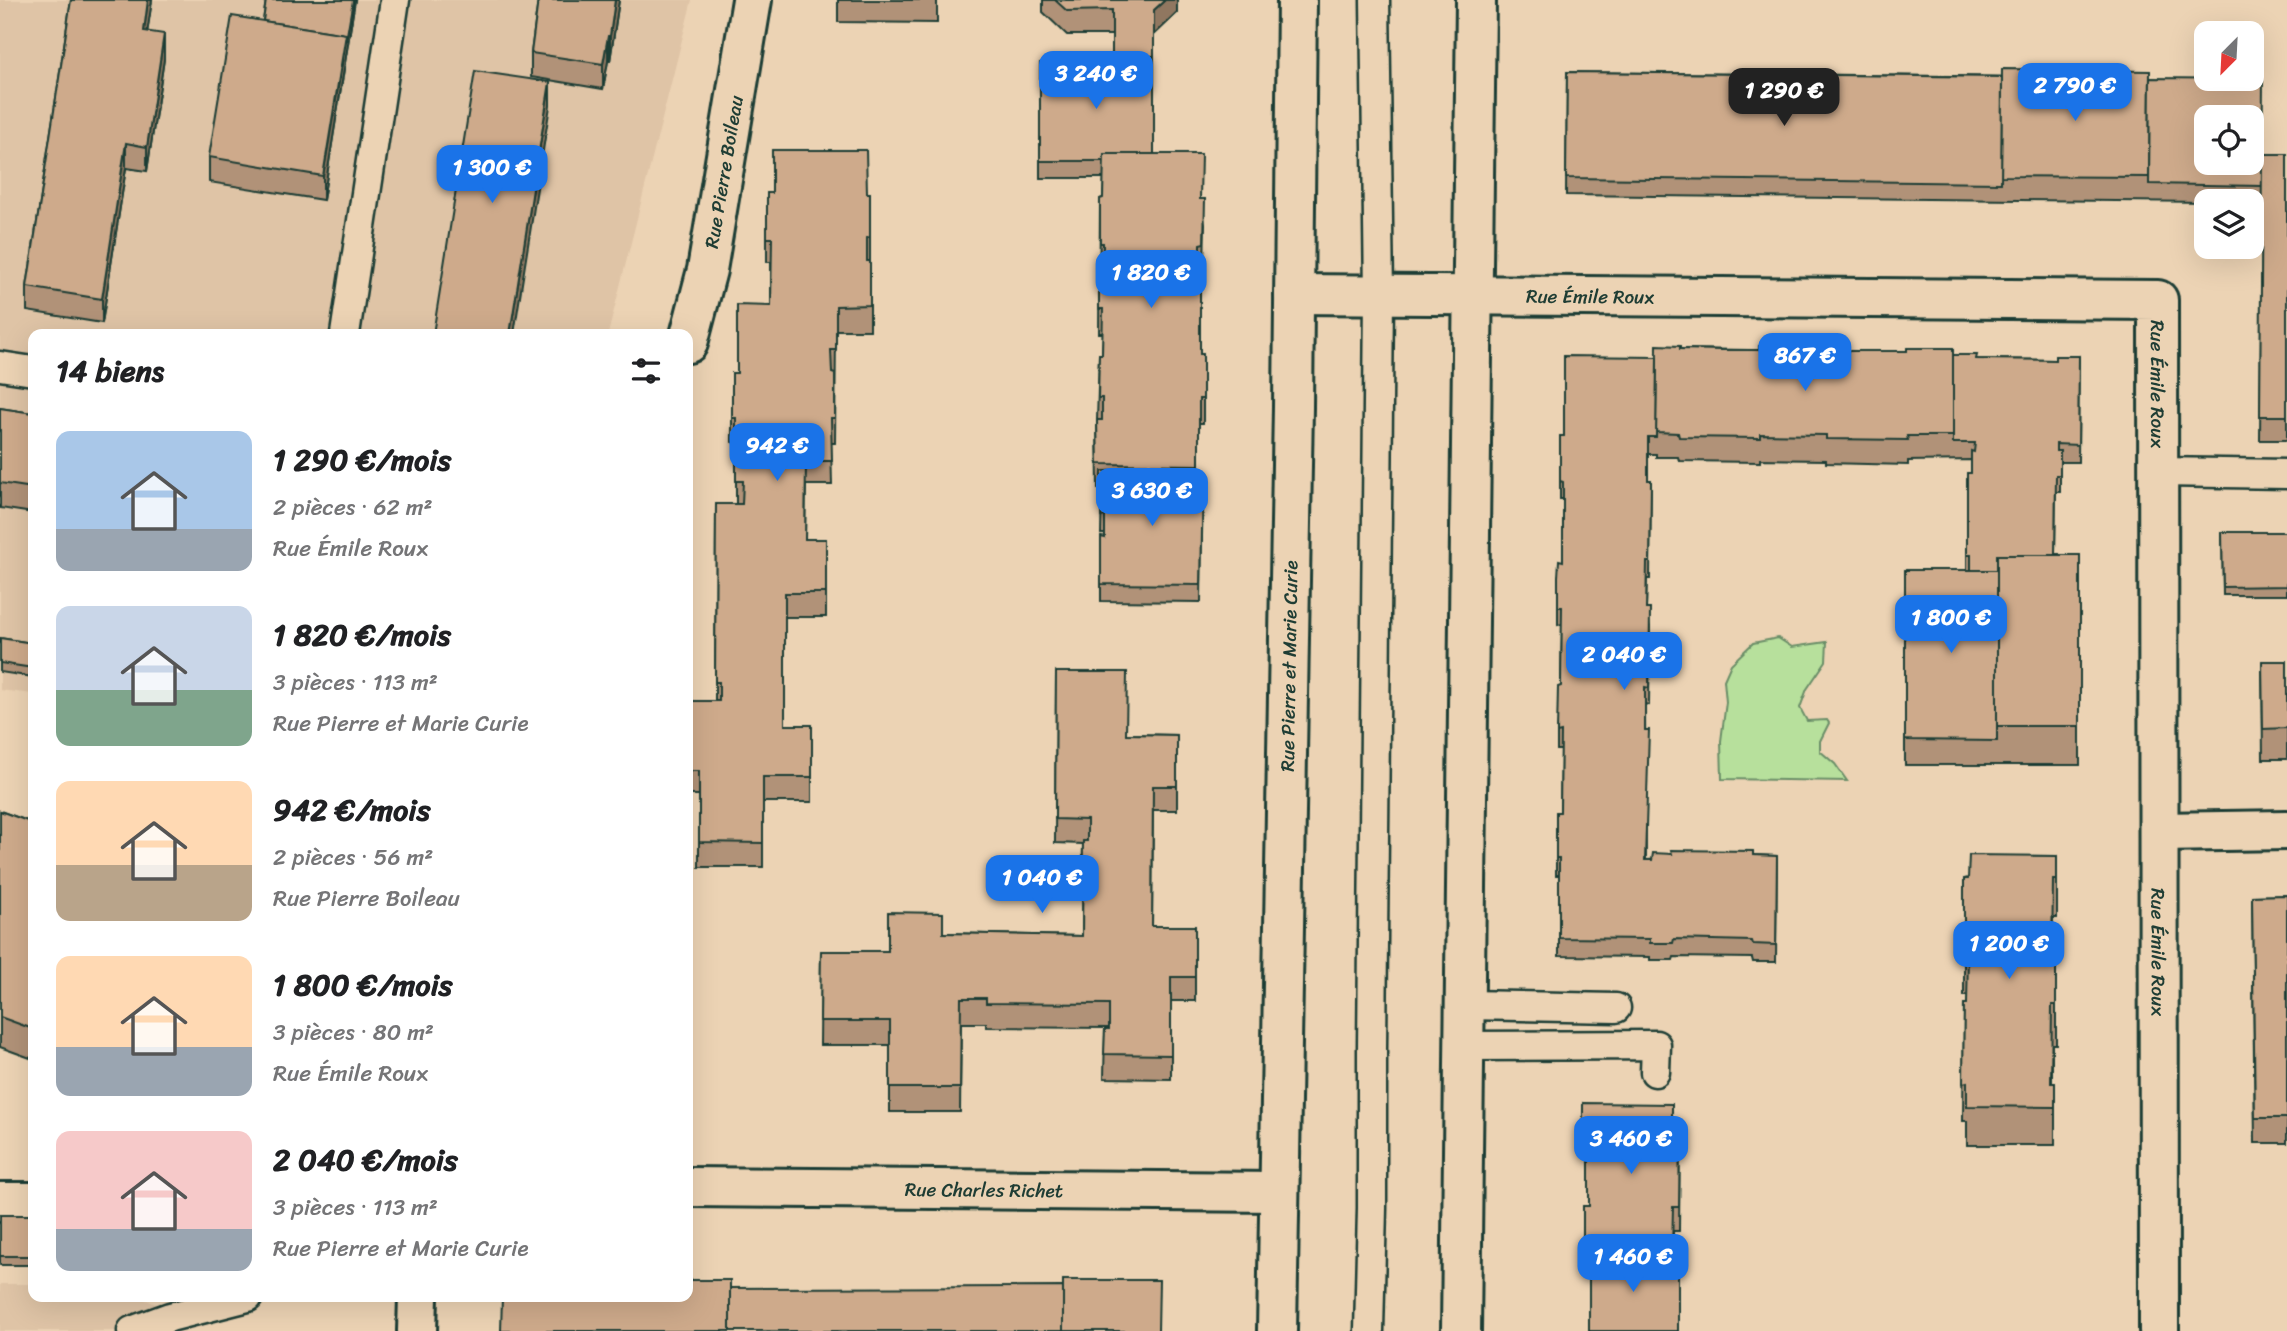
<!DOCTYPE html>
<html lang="fr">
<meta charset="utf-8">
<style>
:root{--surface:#fff;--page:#f6f6f6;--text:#202124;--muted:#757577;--accent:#1a73e8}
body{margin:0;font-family:Sriracha,sans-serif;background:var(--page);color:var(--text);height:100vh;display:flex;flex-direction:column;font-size:26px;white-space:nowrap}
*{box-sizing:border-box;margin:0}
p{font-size:23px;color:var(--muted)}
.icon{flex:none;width:38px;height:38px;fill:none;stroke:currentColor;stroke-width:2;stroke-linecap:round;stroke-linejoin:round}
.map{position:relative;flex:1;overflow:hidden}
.side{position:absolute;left:28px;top:329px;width:665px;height:973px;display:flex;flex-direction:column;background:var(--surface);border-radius:14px;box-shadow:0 7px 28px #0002}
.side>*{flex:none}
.needle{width:46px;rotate:204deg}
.controls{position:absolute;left:2194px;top:21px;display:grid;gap:14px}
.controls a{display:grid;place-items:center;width:70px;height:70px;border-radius:14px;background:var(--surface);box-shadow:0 7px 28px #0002;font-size:35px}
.price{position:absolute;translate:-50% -60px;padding:0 16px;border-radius:14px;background:var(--accent);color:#fff;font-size:23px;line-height:46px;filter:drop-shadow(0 2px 4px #0008)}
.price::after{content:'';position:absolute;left:50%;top:42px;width:21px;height:16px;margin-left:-10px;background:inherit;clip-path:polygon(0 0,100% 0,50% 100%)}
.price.current{background:#222;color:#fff}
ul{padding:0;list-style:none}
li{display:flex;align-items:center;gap:21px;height:175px;padding:0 28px}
li span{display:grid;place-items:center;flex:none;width:196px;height:140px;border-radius:14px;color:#555}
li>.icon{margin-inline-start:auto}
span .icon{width:84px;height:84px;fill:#fffc;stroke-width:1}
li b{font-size:30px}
h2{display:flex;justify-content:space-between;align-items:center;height:84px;padding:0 28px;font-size:30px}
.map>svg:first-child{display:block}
.built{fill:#dfc4a6}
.green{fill:#b7e09c;stroke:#6b8e68;stroke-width:2}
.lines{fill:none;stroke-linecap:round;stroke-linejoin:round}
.lane-casing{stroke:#1f3d34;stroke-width:33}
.street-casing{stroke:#1f3d34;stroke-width:44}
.lane{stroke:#ecd3b4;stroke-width:28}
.street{stroke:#ecd3b4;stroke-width:38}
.wall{fill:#b19278;stroke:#1f3d34;stroke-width:2}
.shaded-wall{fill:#907761;stroke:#1f3d34;stroke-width:2}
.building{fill:#ceaa8b;stroke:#1f3d34;stroke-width:2;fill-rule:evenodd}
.labels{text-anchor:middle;stroke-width:5;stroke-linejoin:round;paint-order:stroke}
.street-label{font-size:19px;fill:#1f3d34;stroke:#ecd3b4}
</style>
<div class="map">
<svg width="2287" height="1331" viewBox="0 0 2287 1331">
<rect width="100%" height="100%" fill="#ecd3b4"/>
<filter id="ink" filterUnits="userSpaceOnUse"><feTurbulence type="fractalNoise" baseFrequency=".0143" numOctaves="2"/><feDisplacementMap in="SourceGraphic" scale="14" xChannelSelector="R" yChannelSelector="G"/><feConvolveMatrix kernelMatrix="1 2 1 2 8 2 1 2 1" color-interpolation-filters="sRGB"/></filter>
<g filter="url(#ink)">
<g class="built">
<polygon points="0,0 692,0 608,334 33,334 33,694 0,690"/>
<polygon points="0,1284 33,1284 33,1297 139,1297 156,1304 176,1331 0,1331"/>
</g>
<polygon class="green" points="1778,638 1792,647 1827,642 1826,661 1807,689 1800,708 1807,721 1827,720 1829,723 1820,741 1820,751 1835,764 1847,781 1722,779 1721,741 1726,702 1724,680 1731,664 1753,643"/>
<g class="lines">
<defs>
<g id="lane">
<polyline points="345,334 395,0"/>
<polyline points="0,366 33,371"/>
<polyline points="2159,472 2287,474"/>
<polyline points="1466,1005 1616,1008"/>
<polyline points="1466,1046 1656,1045 1655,1072"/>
<polyline points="132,1331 170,1317 248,1297"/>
<polyline points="1369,1331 1372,1208 1372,1049 1379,295 1375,0"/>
</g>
<g id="street">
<path id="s1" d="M1294,294L2158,300L2159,1331"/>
<path id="s2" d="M688,343L707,270L752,0"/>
<polyline points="2159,832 2287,830"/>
<path id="s3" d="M688,1187L1279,1192"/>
<polyline points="0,1202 33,1202"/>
<polyline points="417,1331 418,1297"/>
<path id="s4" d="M1277,1331L1293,407L1297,0"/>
<polyline points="1461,1331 1476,0"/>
</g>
</defs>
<use href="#lane" class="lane-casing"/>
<use href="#street" class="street-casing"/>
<use href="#lane" class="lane"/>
<use href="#street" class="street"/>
</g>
<g class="wall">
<polygon points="71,0 152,0 147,31 164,59 147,171 126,168 102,323 27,311 27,287"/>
<polygon points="266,0 355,0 323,200 209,182 209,157 263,21"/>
<polygon points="538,0 619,0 610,61 608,61 603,89 531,77 531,53"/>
<polygon points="838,0 937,0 937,23 838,22"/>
<polygon points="1043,0 1177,0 1177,13 1154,35 1154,154 1201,199 1205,224 1204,268 1200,268 1200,354 1203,354 1203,423 1199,423 1199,472 1203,472 1201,602 1101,601 1101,537 1105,538 1105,534 1101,534 1102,489 1098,489 1097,420 1099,354 1102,354 1103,333 1099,333 1100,199 1103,198 1104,178 1040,178 1040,63 1112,63 1112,35 1067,35 1043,12"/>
<polygon points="1567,72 2150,78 2263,154 2287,154 2287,440 2260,440 2262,203 2252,203 2252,201 2207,201 2207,202 1566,195"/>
<polygon points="767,193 870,193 870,330 836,330 835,443 831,443 832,485 806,485 805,539 826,539 826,617 785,617 785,725 812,725 812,802 763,802 763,867 699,867 699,795 688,795 688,701 715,701 716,504 736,504 736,443 732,442 732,373 737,373 771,306 771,262 767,262"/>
<polygon points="1680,349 1828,351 1953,355 1977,359 2055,360 2079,356 2078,462 2060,462 2060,492 2056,492 2055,554 2059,555 2080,555 2080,765 1905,765 1905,570 1967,570 1967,473 1971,473 1971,460 1908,461 1908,465 1826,463 1826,460 1760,459 1760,462 1679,461 1678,457 1656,457 1656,454 1648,454 1648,480 1651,480 1650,579 1647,579 1646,609 1650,626 1649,705 1645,704 1646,860 1753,855 1777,856 1776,962 1753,962 1752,958 1674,957 1673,960 1650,960 1650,957 1559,956 1559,875 1556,875 1556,836 1560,812 1561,750 1557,750 1557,733 1561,686 1562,624 1558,625 1558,577 1563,561 1563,499 1560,499 1560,436 1564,436 1657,357"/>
<polygon points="0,408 33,413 33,513 0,508"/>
<polygon points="2222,532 2287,532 2287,595 2223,595"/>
<polygon points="0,638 33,643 33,677 0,672"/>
<polygon points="2262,661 2287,661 2287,759 2263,759"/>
<polygon points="1056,672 1126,734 1177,735 1177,810 1153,810 1152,926 1195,926 1195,1001 1171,1001 1171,1079 1104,1078 1105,1029 1109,1028 986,1027 986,1023 961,1023 960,1112 890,1112 890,1045 820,1045 821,951 888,951 943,933 1082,936 1083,844 1055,843"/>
<polygon points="0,811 33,823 33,1059 0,1047"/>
<polygon points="2057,856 2057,918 2053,918 2052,958 2056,958 2056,1044 2052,1044 2052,1083 2055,1083 2055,1145 1967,1145 1967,1121 1963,1121 1964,1004 1967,1004 1968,996 1964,996 1964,879"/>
<polygon points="2287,895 2287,1143 2255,1143 2252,896"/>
<polygon points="1583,1103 1672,1126 1680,1126 1679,1231 1673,1231 1673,1259 1589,1272 1583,1272 1583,1247 1589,1206 1589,1151 1583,1151"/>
<rect x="0" y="1215" width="33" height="50"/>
</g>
<g class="shaded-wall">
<polygon points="148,0 152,0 144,55 144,31"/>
<polygon points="353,0 355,0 323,200 323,176"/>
<polygon points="615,0 619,0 610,61 610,36"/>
<polygon points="1165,0 1177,0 1177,13 1154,35 1154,81 1154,10"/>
<polygon points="164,34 164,59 147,171 147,147"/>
<polygon points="608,36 608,61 603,89 603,64"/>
<polygon points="550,82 550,106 514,334 510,334"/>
<polygon points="126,143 126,168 102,323 102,299"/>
</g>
<g class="building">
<polygon points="71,0 148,0 144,31 164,34 147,147 126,143 102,299 27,287"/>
<polygon points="266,0 353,0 346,41 346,34 263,21"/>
<polygon points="538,0 615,0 610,36 608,36 603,64 531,53"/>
<polygon points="1055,0 1165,0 1154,10 1154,56 1112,56 1112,10 1067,11"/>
<polygon points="232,16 346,34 323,176 209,157"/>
<polygon points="1040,63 1154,64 1154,154 1104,154 1104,161 1040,161"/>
<polygon points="2002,69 2150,71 2149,177 2001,176"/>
<polygon points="475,71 550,82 510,334 433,334"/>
<polygon points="1567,72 2002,77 2001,183 1566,178"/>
<path d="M2150,78L2263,79L2262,186L2149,184ZM2207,117H2252V163H2207Z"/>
<polygon points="772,150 866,150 867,193 870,193 870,237 867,238 867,261 870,261 870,305 836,306 836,350 831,350 832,373 835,374 835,418 831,418 832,461 806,461 805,539 826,539 826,593 785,593 785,725 812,725 812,777 763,777 763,843 699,842 699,771 688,771 688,701 719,701 719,682 715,682 716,504 742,504 743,481 736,481 736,418 732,418 732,373 737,373 737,305 771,306 772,238 767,238 767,193 772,193"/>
<polygon points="1104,154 1201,154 1200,199 1205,199 1204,243 1200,244 1200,354 1203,354 1203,399 1199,399 1199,465 1098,464 1097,420 1102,420 1102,398 1098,398 1099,354 1102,354 1103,309 1099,309 1099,265 1103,264 1103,243 1100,243 1100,199 1103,198"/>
<polygon points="2262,154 2287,154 2287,416 2260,416"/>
<polygon points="1657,345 1680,346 1680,349 1720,350 1759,350 1759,346 1828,346 1828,351 1907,351 1907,348 1953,348 1953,436 1907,436 1908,440 1826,439 1826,435 1760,434 1760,438 1679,437 1678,433 1656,432"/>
<polygon points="1953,355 1977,355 1976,359 2055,360 2055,356 2079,356 2078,445 2056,444 2056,451 2060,451 2060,475 2056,475 2055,554 2059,554 2059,555 1997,555 1997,577 1997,570 1971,570 1971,555 1967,555 1967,473 1971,473 1971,451 1974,452 1975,443 1953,443"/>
<polygon points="1564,356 1657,357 1656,437 1648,437 1648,480 1651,480 1650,562 1647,562 1646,609 1650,609 1649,688 1645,687 1645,730 1649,730 1645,860 1652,860 1653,853 1672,854 1671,850 1753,851 1753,855 1777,856 1776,945 1753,944 1752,941 1674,939 1673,943 1650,943 1650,939 1559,938 1559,858 1556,858 1556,812 1560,812 1561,732 1557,733 1558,687 1561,686 1562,607 1558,607 1558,577 1559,560 1563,561 1563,482 1560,481 1560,436 1564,436"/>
<polygon points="0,408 33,413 33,488 0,483"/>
<polygon points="1102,471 1203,472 1201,585 1101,584 1101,537 1105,538 1105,516 1101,517"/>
<polygon points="2222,532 2287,532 2287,586 2223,587"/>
<rect x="1997" y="555" width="83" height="171"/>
<polygon points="1905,570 1997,570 1997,741 1905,740"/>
<polygon points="0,638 33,643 33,668 0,663"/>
<polygon points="2262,661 2287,661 2287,728 2263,729"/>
<polygon points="1056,672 1127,672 1126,734 1177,735 1177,786 1153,786 1152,926 1195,926 1195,977 1171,977 1171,1055 1104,1054 1105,1029 1109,1029 1109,1004 986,1003 986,998 961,998 960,1088 890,1088 890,1021 820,1021 821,951 888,951 888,912 943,913 943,933 1082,936 1083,841 1087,841 1087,820 1055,819"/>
<polygon points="0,811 33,823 33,1029 0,1017"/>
<polygon points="1969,855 2057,856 2057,880 2053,880 2052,958 2056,958 2056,1005 2052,1005 2051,1083 2055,1083 2055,1107 1967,1106 1967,1082 1963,1083 1964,1004 1967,1004 1968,957 1964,957 1964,879 1968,879"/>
<polygon points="2287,895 2287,1118 2255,1118 2252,896"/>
<polygon points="1583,1103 1672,1104 1672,1126 1680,1126 1679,1207 1673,1207 1672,1251 1583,1247 1583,1206 1589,1206 1589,1127 1583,1126"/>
<rect x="0" y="1215" width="33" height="41"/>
<polygon points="1589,1255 1678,1259 1678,1331 1589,1331"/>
<polygon points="688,1280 730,1280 730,1331 501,1331 502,1297 688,1297"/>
<polygon points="1063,1280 1159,1280 1158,1331 1063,1331"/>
<polygon points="1063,1287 1063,1331 730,1331 730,1288"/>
</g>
</g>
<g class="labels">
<g class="street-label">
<text dy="7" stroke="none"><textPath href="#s2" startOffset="175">Rue Pierre Boileau</textPath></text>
<text dy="7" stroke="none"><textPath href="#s1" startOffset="296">Rue Émile Roux</textPath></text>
<text dy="7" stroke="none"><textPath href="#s1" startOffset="948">Rue Émile Roux</textPath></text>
<text dy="7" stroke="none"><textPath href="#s4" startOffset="665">Rue Pierre et Marie Curie</textPath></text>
<text dy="7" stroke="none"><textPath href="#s1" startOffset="1516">Rue Émile Roux</textPath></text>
<text dy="7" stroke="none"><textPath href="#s3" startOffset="296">Rue Charles Richet</textPath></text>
</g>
</g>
</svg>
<div class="controls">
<a><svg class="needle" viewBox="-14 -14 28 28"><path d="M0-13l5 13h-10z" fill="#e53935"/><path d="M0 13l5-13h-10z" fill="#757577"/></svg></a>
<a><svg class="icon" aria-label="locate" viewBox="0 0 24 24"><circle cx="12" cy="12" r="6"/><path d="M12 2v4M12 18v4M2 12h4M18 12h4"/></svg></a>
<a><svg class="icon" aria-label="layers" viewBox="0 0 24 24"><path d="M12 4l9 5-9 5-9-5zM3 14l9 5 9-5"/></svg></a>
</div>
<b class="price" style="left:1096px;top:111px">3 240 €</b>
<b class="price" style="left:2075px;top:123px">2 790 €</b>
<b class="price current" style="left:1784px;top:128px">1 290 €</b>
<b class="price" style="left:492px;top:205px">1 300 €</b>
<b class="price" style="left:1151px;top:310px">1 820 €</b>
<b class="price" style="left:1805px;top:393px">867 €</b>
<b class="price" style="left:777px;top:483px">942 €</b>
<b class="price" style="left:1152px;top:528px">3 630 €</b>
<b class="price" style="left:1951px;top:655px">1 800 €</b>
<b class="price" style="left:1624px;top:692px">2 040 €</b>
<b class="price" style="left:1042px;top:915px">1 040 €</b>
<b class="price" style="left:2009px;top:981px">1 200 €</b>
<b class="price" style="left:1631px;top:1176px">3 460 €</b>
<b class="price" style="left:1633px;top:1294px">1 460 €</b>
<section class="side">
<h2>14 biens<svg class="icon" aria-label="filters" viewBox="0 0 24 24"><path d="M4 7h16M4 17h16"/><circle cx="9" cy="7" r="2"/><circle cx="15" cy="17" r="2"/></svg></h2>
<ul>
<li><span style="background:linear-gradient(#a9c7e8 70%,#9aa5b1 0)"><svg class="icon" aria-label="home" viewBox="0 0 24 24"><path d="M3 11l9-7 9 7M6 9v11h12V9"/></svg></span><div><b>1 290 €/mois</b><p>2 pièces · 62 m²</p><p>Rue Émile Roux</p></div></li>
<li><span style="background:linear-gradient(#c9d6e8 60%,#7fa58c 0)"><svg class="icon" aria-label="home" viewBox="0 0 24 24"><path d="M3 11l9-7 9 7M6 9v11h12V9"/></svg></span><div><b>1 820 €/mois</b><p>3 pièces · 113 m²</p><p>Rue Pierre et Marie Curie</p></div></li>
<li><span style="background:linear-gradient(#ffd9b3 60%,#b9a48a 0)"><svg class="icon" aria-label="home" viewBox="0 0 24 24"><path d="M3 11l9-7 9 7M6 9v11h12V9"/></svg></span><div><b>942 €/mois</b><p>2 pièces · 56 m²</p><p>Rue Pierre Boileau</p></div></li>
<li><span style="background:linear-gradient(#ffd9b3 65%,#9aa5b1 0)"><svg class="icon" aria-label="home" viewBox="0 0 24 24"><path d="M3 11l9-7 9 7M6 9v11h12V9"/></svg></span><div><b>1 800 €/mois</b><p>3 pièces · 80 m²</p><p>Rue Émile Roux</p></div></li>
<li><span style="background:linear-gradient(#f6c9c9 70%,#9aa5b1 0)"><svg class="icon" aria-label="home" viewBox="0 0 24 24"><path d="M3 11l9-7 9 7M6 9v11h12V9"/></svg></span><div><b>2 040 €/mois</b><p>3 pièces · 113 m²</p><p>Rue Pierre et Marie Curie</p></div></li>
</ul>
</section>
</div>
